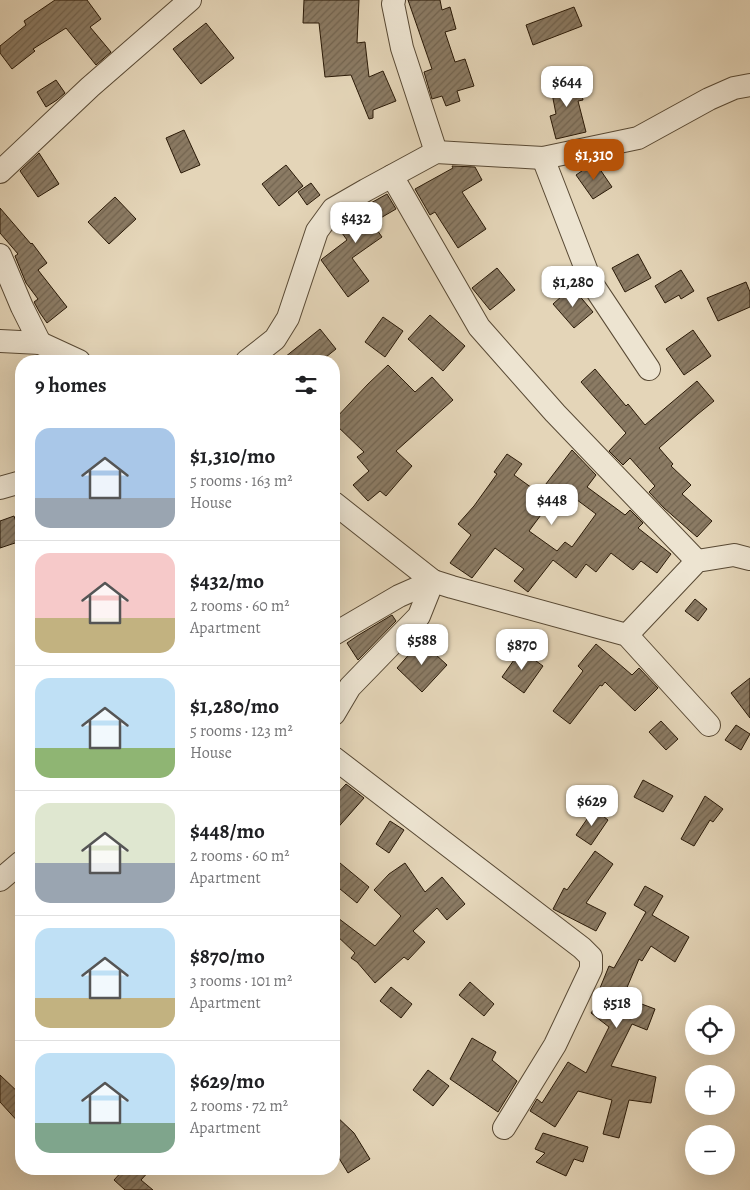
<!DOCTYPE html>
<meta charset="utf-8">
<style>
:root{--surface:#fff;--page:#f6f6f6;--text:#202124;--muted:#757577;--line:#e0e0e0;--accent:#b45309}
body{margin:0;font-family:Alegreya,serif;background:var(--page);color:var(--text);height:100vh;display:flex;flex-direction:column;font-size:19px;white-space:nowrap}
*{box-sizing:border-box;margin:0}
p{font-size:16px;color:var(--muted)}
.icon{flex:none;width:28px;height:28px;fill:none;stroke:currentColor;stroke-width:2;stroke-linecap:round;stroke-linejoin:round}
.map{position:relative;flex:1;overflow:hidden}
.sheet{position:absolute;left:15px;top:355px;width:325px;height:820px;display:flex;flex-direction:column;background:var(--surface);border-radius:20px;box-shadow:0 5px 20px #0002}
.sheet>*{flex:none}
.tools{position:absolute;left:685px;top:1005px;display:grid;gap:10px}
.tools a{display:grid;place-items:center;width:50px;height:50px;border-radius:50%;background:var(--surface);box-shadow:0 5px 20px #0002;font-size:25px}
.price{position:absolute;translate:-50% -42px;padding:0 11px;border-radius:10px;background:#fff;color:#222;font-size:16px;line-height:32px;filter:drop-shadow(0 1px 2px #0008)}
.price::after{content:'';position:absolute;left:50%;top:30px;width:15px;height:11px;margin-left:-8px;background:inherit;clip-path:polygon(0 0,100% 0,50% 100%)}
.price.selected{background:var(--accent);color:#fff}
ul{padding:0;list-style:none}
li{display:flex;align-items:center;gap:15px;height:125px;padding:0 20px}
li+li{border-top:1px solid var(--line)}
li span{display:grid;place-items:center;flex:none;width:140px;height:100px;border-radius:15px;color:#555}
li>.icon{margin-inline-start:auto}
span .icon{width:60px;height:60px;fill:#fffc;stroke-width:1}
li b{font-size:21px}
h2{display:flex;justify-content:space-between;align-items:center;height:60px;padding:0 20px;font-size:21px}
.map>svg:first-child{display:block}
.building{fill:url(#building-hatch);stroke:#2a1a08;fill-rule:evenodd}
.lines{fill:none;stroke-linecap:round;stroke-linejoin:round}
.street-casing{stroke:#584934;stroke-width:24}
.street{stroke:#ede4d1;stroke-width:22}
</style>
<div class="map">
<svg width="750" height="1190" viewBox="0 0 750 1190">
<defs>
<pattern id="building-hatch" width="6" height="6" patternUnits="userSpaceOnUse" patternTransform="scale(1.25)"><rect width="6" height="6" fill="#8b7b64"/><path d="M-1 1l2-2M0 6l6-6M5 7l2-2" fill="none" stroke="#726450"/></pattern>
</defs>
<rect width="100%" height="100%" fill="#e4d5b8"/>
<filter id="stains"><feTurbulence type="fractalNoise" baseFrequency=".004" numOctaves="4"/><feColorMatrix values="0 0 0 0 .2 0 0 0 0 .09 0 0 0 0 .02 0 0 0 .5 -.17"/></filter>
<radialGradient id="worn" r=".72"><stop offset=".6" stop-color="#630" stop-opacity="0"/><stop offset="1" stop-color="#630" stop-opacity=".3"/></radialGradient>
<g class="building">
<polygon points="55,0 87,0 101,19 90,27 111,52 96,65 66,28 33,49 35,51 12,69 0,53 0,46 26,25 24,21"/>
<polygon points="304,0 359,0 357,43 365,42 369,77 383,71 396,101 373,110 373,118 369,119 351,75 325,77 319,23 303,23"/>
<polygon points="408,0 440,0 442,10 450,7 456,29 445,32 455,62 465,59 474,86 457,91 460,101 446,106 442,96 432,99 424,72 432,69"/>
<polygon points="574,7 582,26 533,45 526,25"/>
<polygon points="206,23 234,58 201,84 173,49"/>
<polygon points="578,77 583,100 578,101 586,132 556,139 550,116 556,114 550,83"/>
<polygon points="56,80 65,93 57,100 46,107 37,92"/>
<polygon points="184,130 200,165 181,173 166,138"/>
<polygon points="39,153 59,184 38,197 20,171"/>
<polygon points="595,162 612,187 593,199 576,175"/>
<polygon points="286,165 303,186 279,206 262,184"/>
<polygon points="452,166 475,167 482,180 462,192 486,229 458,248 435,212 430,215 415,189 453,168"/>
<polygon points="311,183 320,195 307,205 298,192"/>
<polygon points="387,194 396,209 372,223 382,237 352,258 369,281 348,297 321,260 322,259 347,240 337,226 342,219"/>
<polygon points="115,197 136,219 109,244 88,222"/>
<polygon points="0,208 31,244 32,243 47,263 38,270 67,307 47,323 40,313 34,302 38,299 26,283 15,256 18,254 0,233"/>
<polygon points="638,254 651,278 625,292 612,268"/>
<polygon points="497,268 515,290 490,310 472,288"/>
<polygon points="681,270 694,291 681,299 679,295 665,303 655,286"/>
<polygon points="746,282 750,292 750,307 718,321 707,298"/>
<polygon points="572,287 593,312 574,328 553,304"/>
<polygon points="430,315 465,346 443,371 408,339"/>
<polygon points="383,317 403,331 385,357 365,342"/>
<polygon points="320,329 336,349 321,361 280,361"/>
<polygon points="693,330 711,356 684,375 666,349"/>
<polygon points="388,365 415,392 432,377 453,400 396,451 412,466 386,496 380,491 368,501 353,485 369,471 357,457 364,452 334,423 334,420 368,384"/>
<polygon points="595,369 626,406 628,404 645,425 697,381 714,401 698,414 659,448 673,464 671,466 691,485 682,494 712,521 697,537 664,508 649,492 655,486 630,458 623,465 609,451 626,433 581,382"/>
<path d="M572,450L596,475L587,487L625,515L630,510L643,523L638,528L671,554L657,573L641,561L633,570L611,553L596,572L586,564L576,578L553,560L528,592L514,581L524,569L495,548L472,578L450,563L471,535L458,524L474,506L497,474L494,472L507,454L522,464L514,475L539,493ZM561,488L596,514L572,547L565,542L557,551L529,531Z"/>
<polygon points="14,516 21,536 21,541 0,548 0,521"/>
<polygon points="695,599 707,609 698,621 685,611"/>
<polygon points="392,615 396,621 358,660 347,643 357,636"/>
<polygon points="421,641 447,665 422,692 397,668"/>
<polygon points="596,644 632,675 639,668 658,688 635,711 605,682 602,686 600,685 570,724 553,711 583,671 578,666"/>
<polygon points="521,650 543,666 524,693 502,677"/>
<polygon points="750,678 750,718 731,693"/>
<polygon points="661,721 678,739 666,750 649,732"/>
<polygon points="736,725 750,734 741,750 725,740"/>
<polygon points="643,780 673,796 663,812 634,797"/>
<polygon points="346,784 364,798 334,832 334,797"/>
<polygon points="705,796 723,809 713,822 710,820 694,846 681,839"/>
<polygon points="594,809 608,820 591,845 576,835"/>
<polygon points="390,821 404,830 389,853 376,844"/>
<polygon points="595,851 613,864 586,903 606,913 596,931 553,909 564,888 567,890"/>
<polygon points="334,858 369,887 357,903 334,884"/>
<polygon points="405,863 425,892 442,877 465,904 447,920 437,908 413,931 425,942 408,960 404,957 375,983 357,962 351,958 355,953 334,933 334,915 375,946 401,916 374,890 389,874"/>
<polygon points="645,886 663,896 652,915 689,937 675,962 651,946 642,961 639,959 623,997 655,1009 647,1030 632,1024 611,1066 656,1077 651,1103 629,1100 619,1138 603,1134 612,1100 578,1091 555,1127 530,1111 537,1099 542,1103 568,1062 586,1073 609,1027 591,1013 607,990 600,988 609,966 614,968 646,912 634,905"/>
<polygon points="470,982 494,1004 484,1016 459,995"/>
<polygon points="391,987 412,1004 401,1018 380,1001"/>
<polygon points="472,1038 496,1052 492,1060 517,1081 498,1112 450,1079"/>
<polygon points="428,1070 449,1086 433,1106 413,1090"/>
<polygon points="0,1075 21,1095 21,1125 0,1102"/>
<polygon points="334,1114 354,1133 370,1159 348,1173 334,1150"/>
<polygon points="543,1133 588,1147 583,1162 574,1159 566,1176 536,1162 545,1153 535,1149"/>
<polygon points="124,1169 151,1169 141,1180 153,1190 125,1190 114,1180"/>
</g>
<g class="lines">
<defs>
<g id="street">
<polyline points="394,0 393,4 402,48 436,152"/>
<polyline points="543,158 591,282 649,369"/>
<polyline points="0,172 90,87 190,0"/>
<polyline points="392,176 479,327 555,413 697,561"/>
<polyline points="0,255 22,307 40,343"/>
<polyline points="0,341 40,343 79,361"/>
<polyline points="247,361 275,339 288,318 317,231 333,209 366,190 436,152 543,158 638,138 709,99 734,88 750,85"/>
<polyline points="0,488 21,482"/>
<polyline points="334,503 433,581 452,587 627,635 709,725"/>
<polyline points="334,634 399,596 433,581"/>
<polyline points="627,635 697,561 734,555 750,559"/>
<polyline points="334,714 350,687 419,616 433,581"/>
<polyline points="334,758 582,948 591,957 591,969 555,1045 504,1128"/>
<polyline points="0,880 21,862"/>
</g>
</defs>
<use href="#street" class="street-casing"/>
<use href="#street" class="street"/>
</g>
<rect width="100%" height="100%" filter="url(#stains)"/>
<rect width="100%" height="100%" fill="url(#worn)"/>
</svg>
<div class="tools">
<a><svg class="icon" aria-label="locate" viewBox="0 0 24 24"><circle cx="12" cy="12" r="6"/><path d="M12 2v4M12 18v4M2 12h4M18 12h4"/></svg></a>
<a>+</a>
<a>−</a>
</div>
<b class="price" style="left:567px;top:108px">$644</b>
<b class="price selected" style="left:594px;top:181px">$1,310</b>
<b class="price" style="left:356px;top:244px">$432</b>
<b class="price" style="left:573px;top:308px">$1,280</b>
<b class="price" style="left:552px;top:526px">$448</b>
<b class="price" style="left:422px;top:666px">$588</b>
<b class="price" style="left:522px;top:671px">$870</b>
<b class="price" style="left:592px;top:827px">$629</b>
<b class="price" style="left:617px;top:1029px">$518</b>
<section class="sheet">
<h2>9 homes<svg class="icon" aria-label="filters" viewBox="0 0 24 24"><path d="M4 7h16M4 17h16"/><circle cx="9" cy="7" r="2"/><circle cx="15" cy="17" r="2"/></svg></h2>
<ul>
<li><span style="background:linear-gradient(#a9c7e8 70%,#9aa5b1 0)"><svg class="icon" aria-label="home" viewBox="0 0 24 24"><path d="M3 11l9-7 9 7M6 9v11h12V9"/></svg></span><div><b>$1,310/mo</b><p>5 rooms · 163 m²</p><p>House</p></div></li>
<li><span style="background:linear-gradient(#f6c9c9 65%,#c2b280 0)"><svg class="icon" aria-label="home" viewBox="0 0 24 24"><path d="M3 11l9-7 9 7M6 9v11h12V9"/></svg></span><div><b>$432/mo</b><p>2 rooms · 60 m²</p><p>Apartment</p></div></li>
<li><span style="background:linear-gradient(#bfe0f5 70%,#8fb573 0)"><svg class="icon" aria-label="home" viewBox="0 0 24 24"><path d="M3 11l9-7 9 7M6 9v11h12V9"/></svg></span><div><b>$1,280/mo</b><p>5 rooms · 123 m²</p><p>House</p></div></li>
<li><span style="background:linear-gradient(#dfe7d0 60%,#9aa5b1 0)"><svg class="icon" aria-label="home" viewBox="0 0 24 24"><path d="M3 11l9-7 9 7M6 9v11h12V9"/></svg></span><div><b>$448/mo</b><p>2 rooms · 60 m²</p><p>Apartment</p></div></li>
<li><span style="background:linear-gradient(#bfe0f5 70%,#c2b280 0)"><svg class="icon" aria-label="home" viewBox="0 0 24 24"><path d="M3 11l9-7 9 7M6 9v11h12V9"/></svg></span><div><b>$870/mo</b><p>3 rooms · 101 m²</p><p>Apartment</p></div></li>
<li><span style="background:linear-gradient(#bfe0f5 70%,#7fa58c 0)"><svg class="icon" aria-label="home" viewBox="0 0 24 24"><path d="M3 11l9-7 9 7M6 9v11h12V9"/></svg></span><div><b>$629/mo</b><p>2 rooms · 72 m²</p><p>Apartment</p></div></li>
</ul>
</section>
</div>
